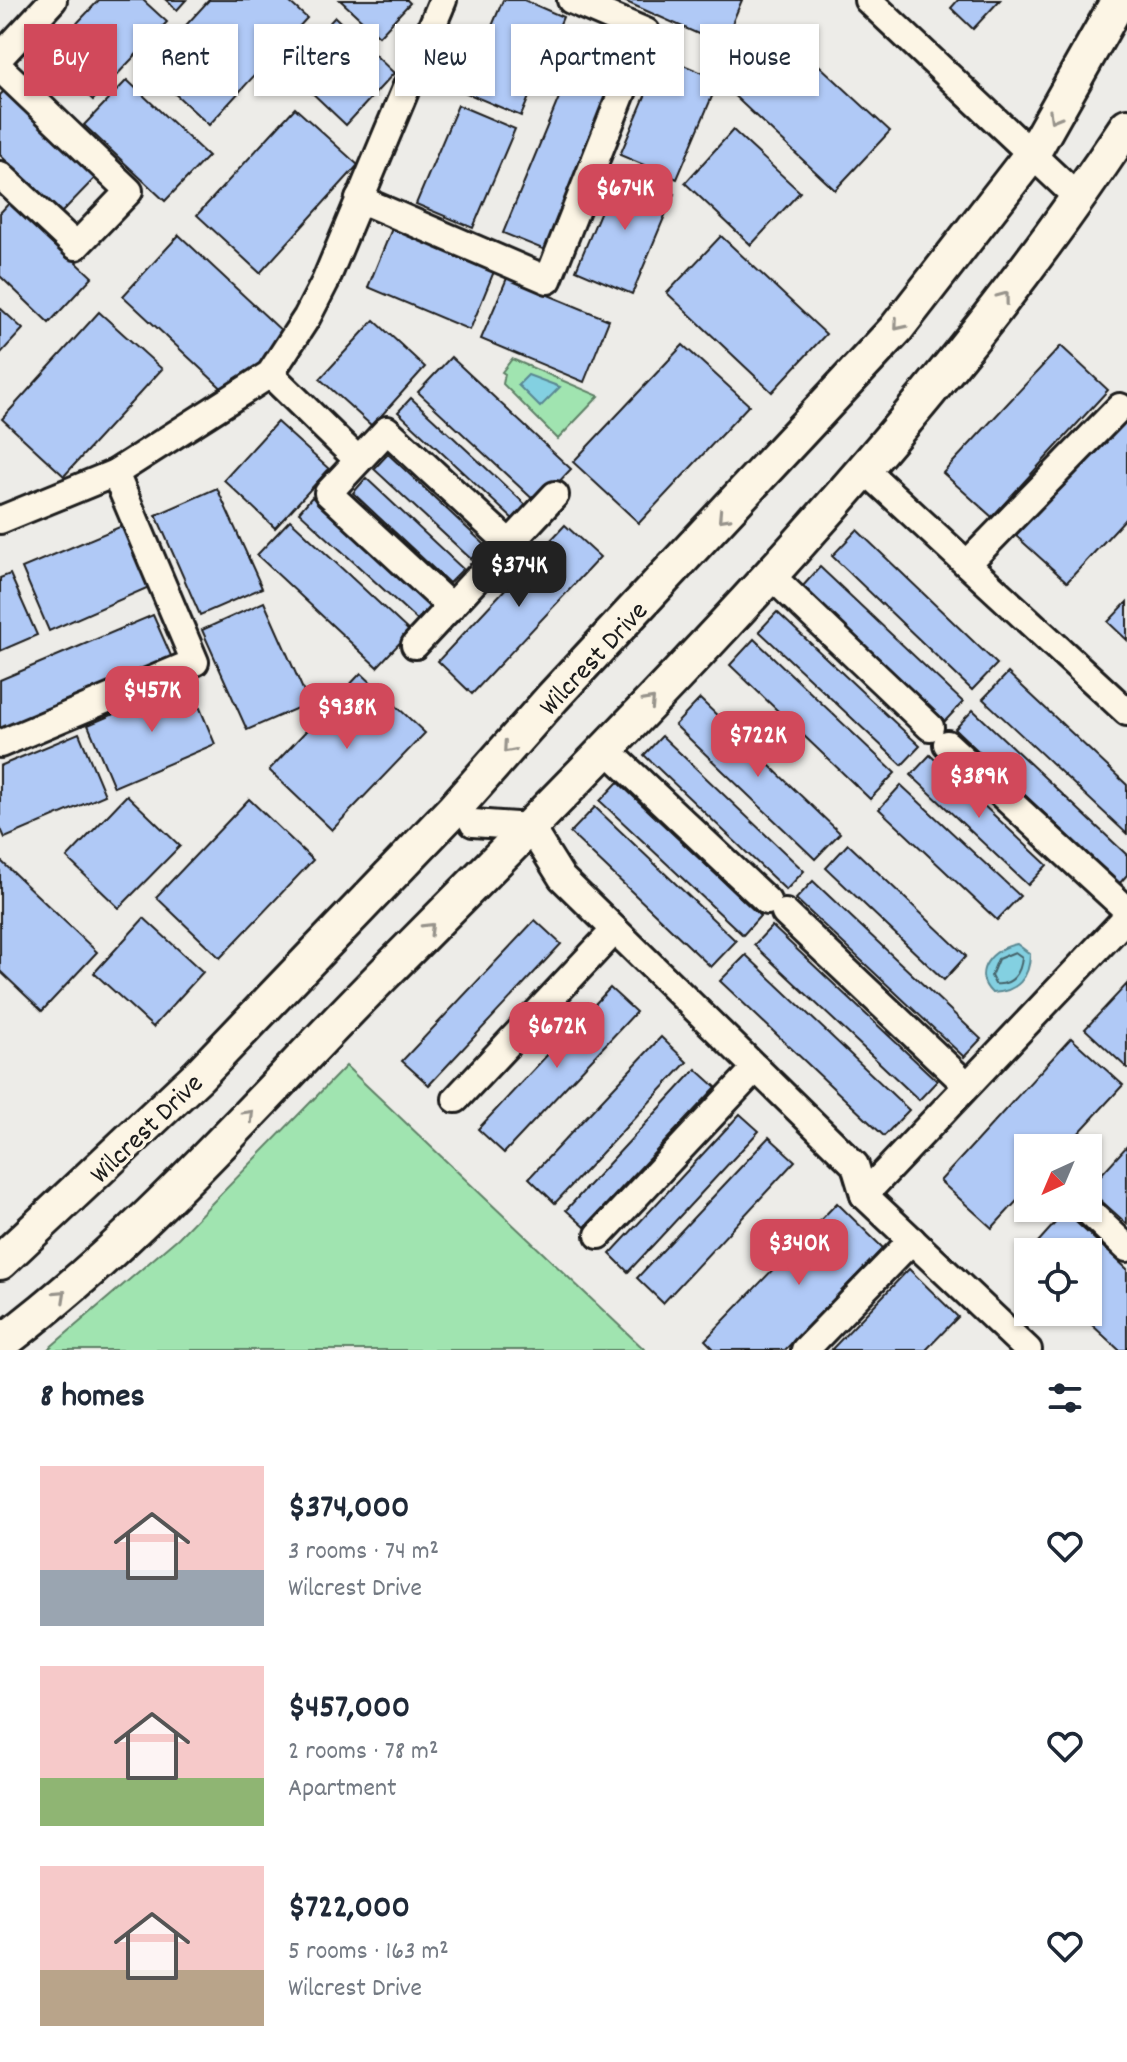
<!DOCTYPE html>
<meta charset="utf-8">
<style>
:root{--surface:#fff;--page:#f2f2f3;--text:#1f2937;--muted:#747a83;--accent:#d1495b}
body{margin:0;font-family:Dekko,sans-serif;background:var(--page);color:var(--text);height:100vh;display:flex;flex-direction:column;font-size:30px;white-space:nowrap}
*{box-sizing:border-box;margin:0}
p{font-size:26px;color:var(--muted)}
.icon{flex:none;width:44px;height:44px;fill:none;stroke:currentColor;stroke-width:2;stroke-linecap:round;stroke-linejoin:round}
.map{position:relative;height:1350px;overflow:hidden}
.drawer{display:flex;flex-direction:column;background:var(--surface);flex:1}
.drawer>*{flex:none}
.top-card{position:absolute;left:24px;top:24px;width:1080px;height:72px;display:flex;gap:16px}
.needle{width:52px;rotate:224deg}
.fabs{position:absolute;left:1014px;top:1134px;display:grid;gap:16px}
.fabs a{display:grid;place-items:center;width:88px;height:88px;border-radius:0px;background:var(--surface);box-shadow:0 2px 6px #0004;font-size:40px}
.price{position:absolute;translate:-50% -68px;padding:0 18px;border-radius:16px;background:var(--accent);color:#fff;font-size:26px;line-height:52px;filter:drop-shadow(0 2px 4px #0008)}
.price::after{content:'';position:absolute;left:50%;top:48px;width:24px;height:18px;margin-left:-12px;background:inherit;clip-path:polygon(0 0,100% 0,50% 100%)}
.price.selected{background:#222;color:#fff}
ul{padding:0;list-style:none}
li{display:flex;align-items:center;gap:24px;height:200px;padding:0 40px}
li span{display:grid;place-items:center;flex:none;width:224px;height:160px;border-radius:0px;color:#555}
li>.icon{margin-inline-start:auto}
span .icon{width:96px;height:96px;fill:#fffc;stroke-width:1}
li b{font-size:34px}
h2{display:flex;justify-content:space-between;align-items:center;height:96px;padding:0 40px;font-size:34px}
.chip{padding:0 28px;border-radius:0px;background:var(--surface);box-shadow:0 2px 6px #0004;font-size:28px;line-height:72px}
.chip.selected{background:var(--accent);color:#fff}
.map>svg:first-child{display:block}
.green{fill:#a0e4b0;stroke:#5e8066;stroke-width:2}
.water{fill:#83d0e1;stroke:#5a8892;stroke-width:2}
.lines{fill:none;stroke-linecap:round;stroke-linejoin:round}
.shore{stroke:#45646b;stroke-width:2}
.building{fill:#b0c9f6;stroke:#1c1c1c;stroke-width:2}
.minor-casing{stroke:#1c1c1c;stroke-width:32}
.major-casing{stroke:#1c1c1c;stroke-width:40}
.minor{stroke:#fcf5e5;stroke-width:26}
.major{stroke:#fcf5e5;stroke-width:34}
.oneway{stroke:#97938b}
.labels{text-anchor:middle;stroke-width:7;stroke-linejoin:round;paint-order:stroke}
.street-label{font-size:28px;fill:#1c1c1c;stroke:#fcf5e5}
</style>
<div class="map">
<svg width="1127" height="1350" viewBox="0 0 1127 1350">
<rect width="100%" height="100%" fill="#edece8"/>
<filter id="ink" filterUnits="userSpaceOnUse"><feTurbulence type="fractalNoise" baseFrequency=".0125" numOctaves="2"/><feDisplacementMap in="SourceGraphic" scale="16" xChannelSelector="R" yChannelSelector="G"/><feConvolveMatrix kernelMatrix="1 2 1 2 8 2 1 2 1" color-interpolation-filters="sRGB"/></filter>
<g filter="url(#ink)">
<g class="green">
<polygon points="512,359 599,396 558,439 503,384 505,374 502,372"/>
<polygon points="346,1066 645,1350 47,1350 178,1238"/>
</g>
<g class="water">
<polygon points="528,375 560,387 540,407 518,385"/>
<path d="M1017,944L1030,954C1030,978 1017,992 992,993C970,972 993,948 1017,944Z"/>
</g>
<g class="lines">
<path class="shore" d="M1015,952L1022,957C1021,973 1012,986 995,984L991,976L998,959Z"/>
</g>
<g class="building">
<polygon points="99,0 143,0 167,22 93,100 46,56"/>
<polygon points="166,0 186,0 177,10"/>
<polygon points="209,0 287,0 307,18 209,125 147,68"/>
<polygon points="340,0 407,0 410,3 379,36"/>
<polygon points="503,0 524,0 563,17 521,116 464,92"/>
<polygon points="622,0 742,0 723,45"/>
<polygon points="958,0 1000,0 973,29 951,8"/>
<polygon points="335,17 394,73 346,125 287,69"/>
<polygon points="781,30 890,131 835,190 727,89"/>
<polygon points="586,32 627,49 545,250 503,233"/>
<polygon points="662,56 719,80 677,179 620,155"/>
<polygon points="127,80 208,156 165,201 84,125"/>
<polygon points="4,91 95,178 61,213 0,155 0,95"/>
<polygon points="458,105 515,129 473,228 416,204"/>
<polygon points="295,108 358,165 260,273 197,215"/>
<polygon points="733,130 800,192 751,245 685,183"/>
<polygon points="618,170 674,194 632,294 576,270"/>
<polygon points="11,201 92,277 49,323 0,276 0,213"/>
<polygon points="393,226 495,269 470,330 368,287"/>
<polygon points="179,235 286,335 230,396 123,296"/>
<polygon points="721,236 826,334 772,392 667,293"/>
<polygon points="507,278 609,320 584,382 481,339"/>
<polygon points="0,308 23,329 0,354"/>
<polygon points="99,312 162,369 64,476 2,419"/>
<polygon points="374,320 425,367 372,426 320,379"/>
<polygon points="683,345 749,405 639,523 573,462"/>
<polygon points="1061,346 1108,390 992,517 943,473"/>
<polygon points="451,357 571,469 538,504 418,392"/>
<polygon points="411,398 528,507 515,521 398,412"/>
<polygon points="1127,412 1127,517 1067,582 1015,535"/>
<polygon points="277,422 329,469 275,528 224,480"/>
<polygon points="388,454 485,545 471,559 374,469"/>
<polygon points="366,478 463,569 449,583 353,493"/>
<polygon points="217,488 262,588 200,615 156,515"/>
<polygon points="312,497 430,606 417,620 299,512"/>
<polygon points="290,520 410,632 377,667 257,555"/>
<polygon points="565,525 600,557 472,694 438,661"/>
<polygon points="122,526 149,587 49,631 22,568"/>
<polygon points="857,530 997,664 972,690 832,556"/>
<polygon points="820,567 963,702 945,721 802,587"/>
<polygon points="10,574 37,635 0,651 0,578"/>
<polygon points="264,602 309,703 247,730 202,630"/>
<polygon points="1127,602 1127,640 1108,622"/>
<polygon points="777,612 920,746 902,765 759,631"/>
<polygon points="153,615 172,658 0,730 0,680"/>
<polygon points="754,639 895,773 870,799 730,665"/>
<polygon points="361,673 425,733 332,830 269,770"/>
<polygon points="1008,673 1127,785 1127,834 983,699"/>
<polygon points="189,682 215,744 114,787 88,725"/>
<polygon points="700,699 840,833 815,859 675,725"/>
<polygon points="973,710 1127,855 1127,875 1119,884 955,729"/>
<polygon points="79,733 105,795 5,838 0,827 0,766"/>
<polygon points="662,736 804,871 786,890 644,755"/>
<polygon points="930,755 1047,865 1028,885 911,775"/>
<polygon points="618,782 760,916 743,935 600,801"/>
<polygon points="901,785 1020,896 997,920 879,809"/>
<polygon points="127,795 180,846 119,908 67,858"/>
<polygon points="249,799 313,860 220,958 156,897"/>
<polygon points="595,807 736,941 711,967 570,833"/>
<polygon points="848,844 966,956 944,980 826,868"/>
<polygon points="0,860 97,952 42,1011 0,971"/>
<polygon points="813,881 981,1039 964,1057 796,899"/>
<polygon points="144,918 203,972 153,1027 94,973"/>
<polygon points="535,920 561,944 429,1085 402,1061"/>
<polygon points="772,926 937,1081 919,1100 754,945"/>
<polygon points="746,955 909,1110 884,1136 720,981"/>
<polygon points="1127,984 1127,1068 1085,1029"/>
<polygon points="610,988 636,1012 504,1153 478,1129"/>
<polygon points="661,1037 687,1062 555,1203 529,1178"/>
<polygon points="1071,1038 1123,1085 1065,1148 1028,1148 1028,1189 992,1228 940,1181"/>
<polygon points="696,1069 716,1087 585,1227 566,1210"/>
<polygon points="740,1114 759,1131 628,1272 610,1254"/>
<polygon points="769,1137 795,1161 663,1303 637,1278"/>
<polygon points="1127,1146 1127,1224 1088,1189"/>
<polygon points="837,1203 883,1248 785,1350 715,1350 705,1340"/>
<polygon points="1065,1212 1127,1269 1127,1350 1119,1350 1078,1312 1088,1312 1088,1252 1029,1252"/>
<polygon points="909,1269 958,1317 926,1350 831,1350"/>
</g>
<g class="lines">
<defs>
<g id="minor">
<polyline points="868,0 1079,199"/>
<polyline points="0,57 53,0"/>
<polyline points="0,68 129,191 76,246 0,175"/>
<polyline points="359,199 548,280 646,32 571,0"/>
<polyline points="270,374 358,460"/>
<polyline points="863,468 1127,712"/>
<polyline points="0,520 115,473 270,374 307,317 325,282 443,0"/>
<polyline points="967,564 1120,407"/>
<polyline points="768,573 930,727"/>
<polyline points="451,607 328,493 387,430 510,544"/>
<polyline points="415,645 555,495"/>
<polyline points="0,744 195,662 115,473"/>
<polyline points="947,744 1127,910"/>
<polyline points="606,749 767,901"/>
<polyline points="473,823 530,827 562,878 855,1165 864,1195 1028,1350"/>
<polyline points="785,913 967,1085"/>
<polyline points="456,1099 615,930"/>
<polyline points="864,1195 1127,917"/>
<polyline points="1085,1208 1127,1248"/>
<polyline points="599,1235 756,1068"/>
<polyline points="805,1350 912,1240"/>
</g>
<g id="major">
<polyline points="0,1262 199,1075 454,809 553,697 896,329 1032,154 1119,0"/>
<path d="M0,1344C143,1237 260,1099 385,973C648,708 921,438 1127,126"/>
</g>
</defs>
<use href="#minor" class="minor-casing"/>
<use href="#major" class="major-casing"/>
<use href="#minor" class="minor"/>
<use href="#major" class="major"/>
</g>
<defs><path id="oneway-chevron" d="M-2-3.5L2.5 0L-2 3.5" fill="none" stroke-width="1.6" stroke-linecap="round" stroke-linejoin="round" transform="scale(2)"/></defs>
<g class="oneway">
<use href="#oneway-chevron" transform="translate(1054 117) rotate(120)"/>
<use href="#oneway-chevron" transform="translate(1004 297) rotate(-53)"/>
<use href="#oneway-chevron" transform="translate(899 325) rotate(130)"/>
<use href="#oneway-chevron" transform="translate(723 517) rotate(133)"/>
<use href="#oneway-chevron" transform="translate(650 702) rotate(-47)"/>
<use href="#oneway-chevron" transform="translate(508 748) rotate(131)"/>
<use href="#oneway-chevron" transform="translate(429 928) rotate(-45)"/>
<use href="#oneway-chevron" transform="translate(249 1115) rotate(-46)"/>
<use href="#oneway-chevron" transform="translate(61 1295) rotate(-43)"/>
</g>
</g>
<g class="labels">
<g class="street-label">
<text transform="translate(592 657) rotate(-47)" y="10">Wilcrest Drive</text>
<text transform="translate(145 1127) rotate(-44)" y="10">Wilcrest Drive</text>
</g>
</g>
</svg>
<div class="fabs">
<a><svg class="needle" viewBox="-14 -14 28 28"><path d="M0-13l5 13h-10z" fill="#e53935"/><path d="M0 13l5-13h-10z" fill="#747a83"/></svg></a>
<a><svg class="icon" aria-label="locate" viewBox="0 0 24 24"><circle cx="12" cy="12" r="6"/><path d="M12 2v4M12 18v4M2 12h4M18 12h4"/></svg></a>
</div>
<b class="price" style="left:625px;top:232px">$674K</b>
<b class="price selected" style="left:519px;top:609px">$374K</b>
<b class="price" style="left:152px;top:734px">$457K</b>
<b class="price" style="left:347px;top:751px">$938K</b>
<b class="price" style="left:758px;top:779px">$722K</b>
<b class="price" style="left:979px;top:820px">$389K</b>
<b class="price" style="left:557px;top:1070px">$672K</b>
<b class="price" style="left:799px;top:1287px">$340K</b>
<div class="top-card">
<a class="chip selected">Buy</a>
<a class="chip">Rent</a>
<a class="chip">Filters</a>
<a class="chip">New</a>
<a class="chip">Apartment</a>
<a class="chip">House</a>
</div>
</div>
<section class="drawer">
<h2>8 homes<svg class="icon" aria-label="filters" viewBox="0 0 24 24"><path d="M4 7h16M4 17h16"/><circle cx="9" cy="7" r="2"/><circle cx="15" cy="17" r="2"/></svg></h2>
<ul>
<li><span style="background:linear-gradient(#f6c9c9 65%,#9aa5b1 0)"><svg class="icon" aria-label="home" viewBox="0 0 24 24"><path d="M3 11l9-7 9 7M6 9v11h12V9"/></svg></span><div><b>$374,000</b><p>3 rooms · 74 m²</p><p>Wilcrest Drive</p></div><svg class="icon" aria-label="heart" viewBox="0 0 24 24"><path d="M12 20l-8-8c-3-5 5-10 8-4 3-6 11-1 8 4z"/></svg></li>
<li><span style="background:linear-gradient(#f6c9c9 70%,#8fb573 0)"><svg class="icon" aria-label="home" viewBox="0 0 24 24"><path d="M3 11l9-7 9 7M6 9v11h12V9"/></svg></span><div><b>$457,000</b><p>2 rooms · 78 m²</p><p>Apartment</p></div><svg class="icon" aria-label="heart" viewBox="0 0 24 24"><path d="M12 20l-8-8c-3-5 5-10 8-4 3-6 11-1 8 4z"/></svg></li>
<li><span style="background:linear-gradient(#f6c9c9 65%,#b9a48a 0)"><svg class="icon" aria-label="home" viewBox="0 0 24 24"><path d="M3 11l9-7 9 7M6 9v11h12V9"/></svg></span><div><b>$722,000</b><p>5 rooms · 163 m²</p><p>Wilcrest Drive</p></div><svg class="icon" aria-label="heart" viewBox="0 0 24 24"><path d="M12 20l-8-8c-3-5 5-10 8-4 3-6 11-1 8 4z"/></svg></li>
</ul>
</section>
